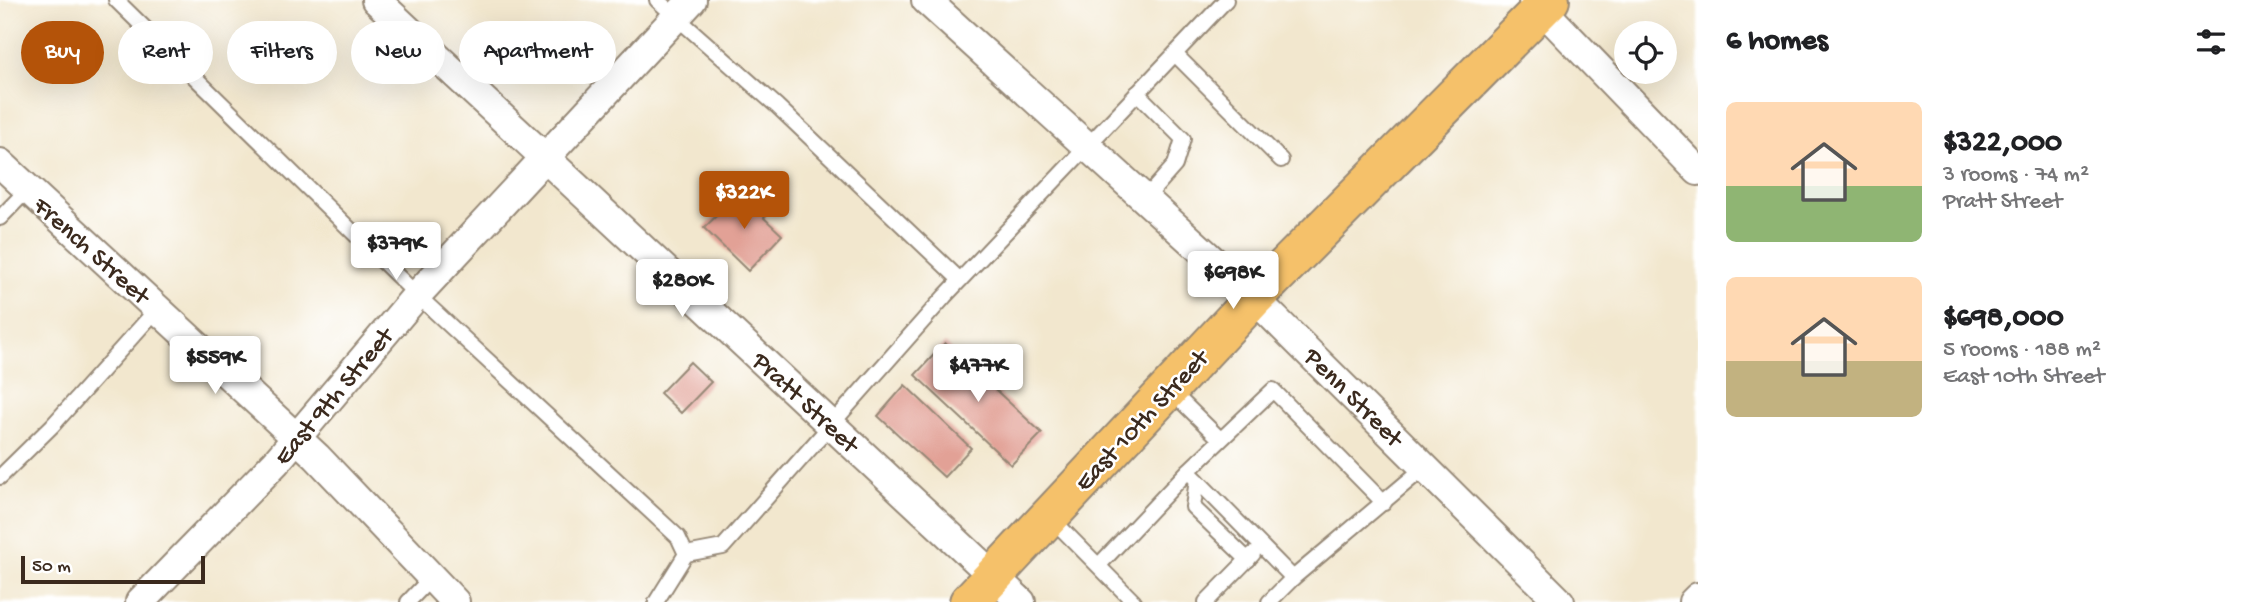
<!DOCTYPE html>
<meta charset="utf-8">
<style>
:root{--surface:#fff;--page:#f2f2f2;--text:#202124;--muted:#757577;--accent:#b45309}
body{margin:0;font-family:"Gochi Hand",sans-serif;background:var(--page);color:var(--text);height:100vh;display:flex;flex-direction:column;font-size:26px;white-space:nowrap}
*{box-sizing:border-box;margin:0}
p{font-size:23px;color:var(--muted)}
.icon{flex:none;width:38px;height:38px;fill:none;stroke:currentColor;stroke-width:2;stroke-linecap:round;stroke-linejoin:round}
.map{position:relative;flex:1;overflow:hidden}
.side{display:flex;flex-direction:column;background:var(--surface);width:560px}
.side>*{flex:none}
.banner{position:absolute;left:21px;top:21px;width:665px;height:63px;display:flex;gap:14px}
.fabs{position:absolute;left:1614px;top:21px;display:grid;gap:14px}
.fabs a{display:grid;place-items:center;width:63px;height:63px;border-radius:50%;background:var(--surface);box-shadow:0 7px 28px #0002;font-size:35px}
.scale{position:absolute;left:21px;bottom:18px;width:184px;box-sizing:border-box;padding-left:7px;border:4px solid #3b2a1e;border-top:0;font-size:19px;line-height:24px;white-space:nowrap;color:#3b2a1e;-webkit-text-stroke:5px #fff;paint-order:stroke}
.price{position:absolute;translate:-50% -60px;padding:0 16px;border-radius:7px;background:#fff;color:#222;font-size:23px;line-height:46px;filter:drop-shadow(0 2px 4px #0008)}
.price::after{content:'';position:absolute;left:50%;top:42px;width:21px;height:16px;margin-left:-10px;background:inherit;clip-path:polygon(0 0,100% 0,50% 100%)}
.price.active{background:var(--accent);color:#fff}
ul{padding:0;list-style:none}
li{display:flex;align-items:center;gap:21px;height:175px;padding:0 28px}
li span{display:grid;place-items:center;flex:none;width:196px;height:140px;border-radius:10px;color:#555}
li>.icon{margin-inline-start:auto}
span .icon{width:84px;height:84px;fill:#fffc;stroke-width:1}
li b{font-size:30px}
h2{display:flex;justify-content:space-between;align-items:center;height:84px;padding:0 28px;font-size:30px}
.pill{padding:0 24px;border-radius:32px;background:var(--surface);box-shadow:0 7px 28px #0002;font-size:24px;line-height:63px}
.pill.active{background:var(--accent);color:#fff}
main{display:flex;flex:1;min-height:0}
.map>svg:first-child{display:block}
.building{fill:#e2a196}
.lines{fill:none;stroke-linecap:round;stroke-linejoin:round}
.lane-casing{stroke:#968876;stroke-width:18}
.street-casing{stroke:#968876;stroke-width:32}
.primary-casing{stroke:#968876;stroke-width:42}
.lane{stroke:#fff;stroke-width:14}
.street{stroke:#fff;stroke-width:28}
.primary{stroke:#f5c16b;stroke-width:38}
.labels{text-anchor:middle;stroke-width:5;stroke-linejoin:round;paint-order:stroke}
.street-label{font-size:26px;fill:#3b2a1e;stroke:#fff}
</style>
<main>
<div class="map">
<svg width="1698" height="602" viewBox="0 0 1698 602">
<rect width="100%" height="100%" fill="#fff"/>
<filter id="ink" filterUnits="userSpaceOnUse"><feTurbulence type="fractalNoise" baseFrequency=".0143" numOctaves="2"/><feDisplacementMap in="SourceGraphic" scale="14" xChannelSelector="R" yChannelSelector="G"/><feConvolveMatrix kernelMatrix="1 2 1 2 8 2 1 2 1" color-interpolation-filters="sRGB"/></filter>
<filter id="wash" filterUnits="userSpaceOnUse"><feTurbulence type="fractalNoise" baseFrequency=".00686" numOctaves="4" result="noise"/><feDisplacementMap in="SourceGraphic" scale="28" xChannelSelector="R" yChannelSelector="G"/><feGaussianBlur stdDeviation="1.57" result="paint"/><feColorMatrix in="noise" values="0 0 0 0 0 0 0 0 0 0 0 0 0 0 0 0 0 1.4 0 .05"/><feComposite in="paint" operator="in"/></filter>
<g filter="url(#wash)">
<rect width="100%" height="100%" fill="#f2e7ce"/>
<g id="blocks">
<g class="building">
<polygon points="739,194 757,211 766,201 772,208 764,218 782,235 748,271 704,228"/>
<polygon points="945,343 1042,433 1011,465 915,375"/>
<polygon points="690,362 711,382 681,413 660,393"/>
<polygon points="905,385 971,448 944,477 878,416"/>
</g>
</g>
</g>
<g filter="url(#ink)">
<use href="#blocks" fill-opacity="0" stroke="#968876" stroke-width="2"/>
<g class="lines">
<defs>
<g id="lane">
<polyline points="116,0 417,295 678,537 686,554 656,602"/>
<polyline points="657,0 777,106 960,280"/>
<polyline points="1175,54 1281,160"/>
<polyline points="1137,93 1183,139 1175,165 1145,199"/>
<polyline points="0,218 28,189"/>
<polyline points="1171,391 1220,439"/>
<polyline points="1188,471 1273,390 1384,503"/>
<polyline points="0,477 52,426 158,308"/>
<polyline points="1197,480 1193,507 1248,560"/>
<polyline points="1051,518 1134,602"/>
<polyline points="686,554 723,547 945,296 1226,0"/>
<polyline points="1099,565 1188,471 1293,578 1269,602"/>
<polyline points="1293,578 1426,466"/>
<polyline points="408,602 430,579"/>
<polyline points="1206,602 1253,554"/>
</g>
<g id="street">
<polyline points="376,0 1021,602"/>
<polyline points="926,0 1254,298 1560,602"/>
<polyline points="1533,0 1698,171"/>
<polyline points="0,163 317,457 455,602"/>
<polyline points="140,602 276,462 417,295 692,0"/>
<polyline points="1693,602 1698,597"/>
</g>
<polyline id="primary" points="969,602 1254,298 1550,0"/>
</defs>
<use href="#lane" class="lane-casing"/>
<use href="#street" class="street-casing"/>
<use href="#primary" class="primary-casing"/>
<use href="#lane" class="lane"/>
<use href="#street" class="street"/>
<use href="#primary" class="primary"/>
</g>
</g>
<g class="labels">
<g class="street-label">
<text transform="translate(93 249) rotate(42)" y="9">French Street</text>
<text transform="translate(332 395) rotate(-50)" y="9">East 9th Street</text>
<text transform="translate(1355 396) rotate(45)" y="9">Penn Street</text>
<text transform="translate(807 401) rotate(43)" y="9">Pratt Street</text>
<text transform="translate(1140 419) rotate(-47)" y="9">East 10th Street</text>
</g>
</g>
</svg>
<div class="fabs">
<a><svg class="icon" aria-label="locate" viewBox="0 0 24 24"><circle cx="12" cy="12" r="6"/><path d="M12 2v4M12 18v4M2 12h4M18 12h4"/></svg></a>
</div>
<div class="scale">50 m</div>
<b class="price active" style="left:744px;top:231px">$322K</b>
<b class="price" style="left:396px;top:282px">$379K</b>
<b class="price" style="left:1233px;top:311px">$698K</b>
<b class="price" style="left:682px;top:319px">$280K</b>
<b class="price" style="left:215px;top:396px">$559K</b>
<b class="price" style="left:978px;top:404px">$477K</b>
<div class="banner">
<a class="pill active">Buy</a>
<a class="pill">Rent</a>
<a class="pill">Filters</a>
<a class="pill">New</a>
<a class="pill">Apartment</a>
</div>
</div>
<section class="side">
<h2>6 homes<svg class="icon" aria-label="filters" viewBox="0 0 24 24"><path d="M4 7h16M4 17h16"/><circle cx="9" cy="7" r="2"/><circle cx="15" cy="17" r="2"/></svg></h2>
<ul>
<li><span style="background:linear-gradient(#ffd9b3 60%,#8fb573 0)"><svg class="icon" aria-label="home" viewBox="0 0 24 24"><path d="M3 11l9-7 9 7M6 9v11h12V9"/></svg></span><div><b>$322,000</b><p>3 rooms · 74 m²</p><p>Pratt Street</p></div></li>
<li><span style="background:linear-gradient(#ffd9b3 60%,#c2b280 0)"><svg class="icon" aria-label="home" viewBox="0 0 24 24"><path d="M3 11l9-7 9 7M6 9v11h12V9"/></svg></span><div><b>$698,000</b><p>5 rooms · 188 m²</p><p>East 10th Street</p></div></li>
</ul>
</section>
</main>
